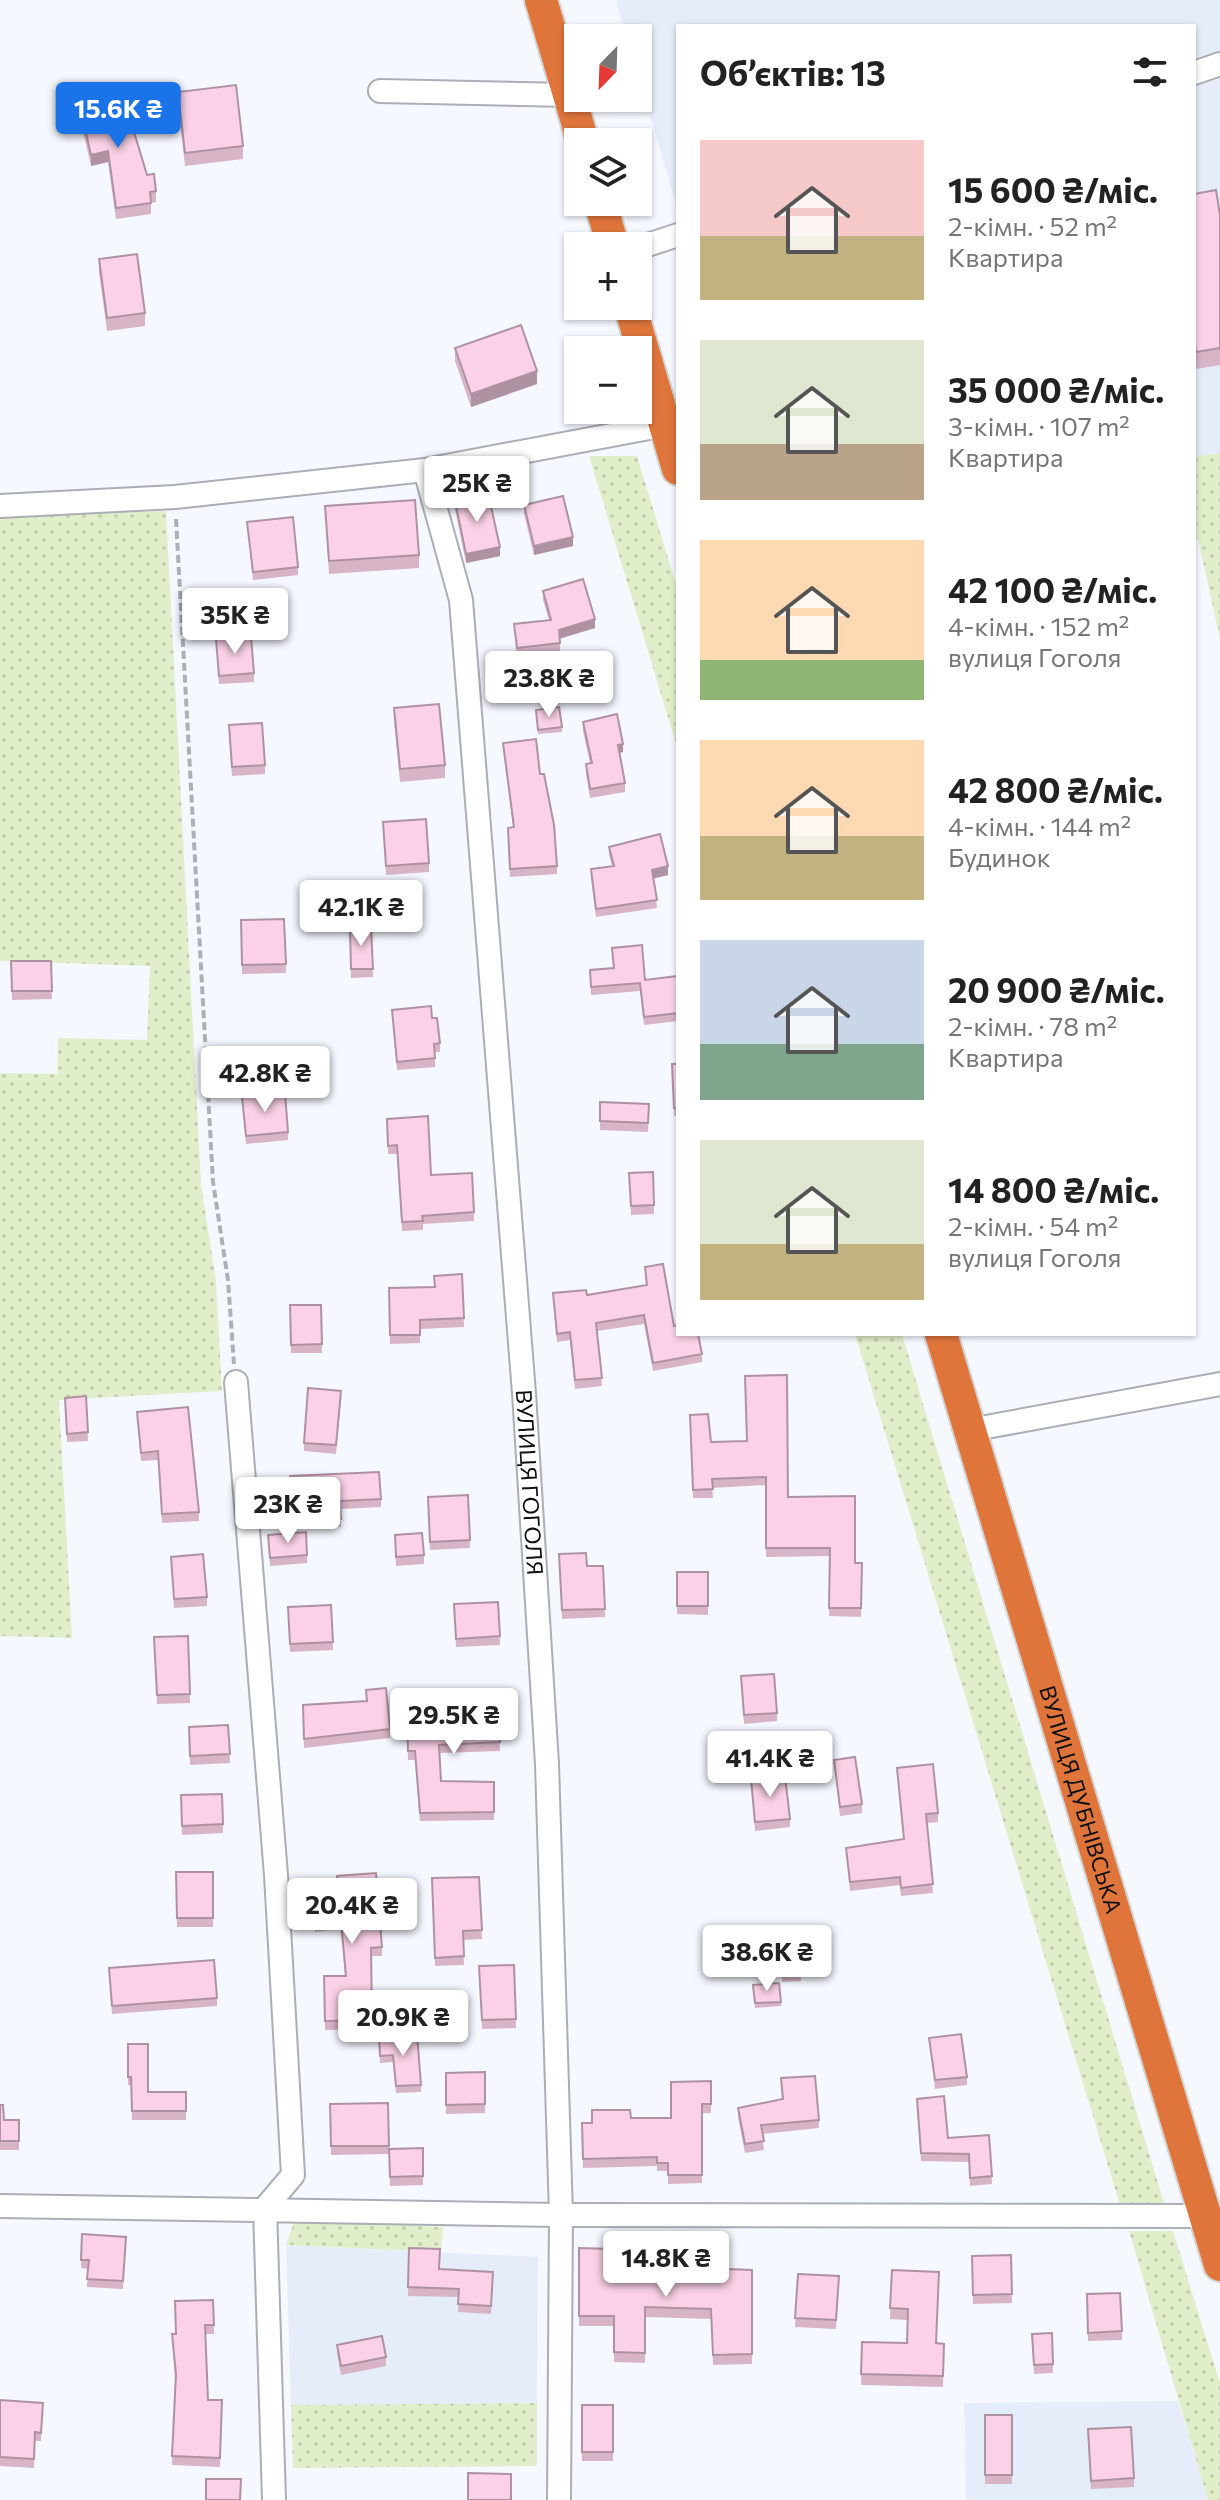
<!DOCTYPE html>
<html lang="uk">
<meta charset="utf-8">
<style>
:root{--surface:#fff;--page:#f2f2f2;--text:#222;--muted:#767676;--accent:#1a73e8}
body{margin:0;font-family:Commissioner,sans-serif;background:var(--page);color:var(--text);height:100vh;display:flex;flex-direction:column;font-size:30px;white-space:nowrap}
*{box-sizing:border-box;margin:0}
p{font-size:26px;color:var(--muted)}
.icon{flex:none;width:44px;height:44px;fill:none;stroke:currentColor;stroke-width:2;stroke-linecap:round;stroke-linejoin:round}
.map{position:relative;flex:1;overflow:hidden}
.drawer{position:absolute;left:676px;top:24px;width:520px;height:1312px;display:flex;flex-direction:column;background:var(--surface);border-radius:0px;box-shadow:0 2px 6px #0004}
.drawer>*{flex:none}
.needle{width:52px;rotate:203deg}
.buttons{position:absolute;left:564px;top:24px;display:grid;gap:16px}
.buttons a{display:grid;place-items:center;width:88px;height:88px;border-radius:0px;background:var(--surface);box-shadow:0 2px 6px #0004;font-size:40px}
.price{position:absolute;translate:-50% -68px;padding:0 18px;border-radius:8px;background:#fff;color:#222;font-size:26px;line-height:52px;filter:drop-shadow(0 2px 4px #0008)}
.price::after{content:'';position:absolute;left:50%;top:48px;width:24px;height:18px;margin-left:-12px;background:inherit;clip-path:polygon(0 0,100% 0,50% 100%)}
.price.selected{background:var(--accent);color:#fff}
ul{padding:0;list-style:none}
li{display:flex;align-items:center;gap:24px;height:200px;padding:0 24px}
li span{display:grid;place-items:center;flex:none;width:224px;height:160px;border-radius:0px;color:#555}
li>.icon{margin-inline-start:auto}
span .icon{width:96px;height:96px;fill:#fffc;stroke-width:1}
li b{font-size:34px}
h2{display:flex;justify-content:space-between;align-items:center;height:96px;padding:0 24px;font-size:34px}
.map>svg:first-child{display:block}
.built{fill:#e5ecfa}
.green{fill:url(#green-dots)}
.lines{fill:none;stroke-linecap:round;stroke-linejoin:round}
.minor-casing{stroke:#abaeb4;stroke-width:26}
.highway-casing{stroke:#d4d4d4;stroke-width:36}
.path{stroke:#acafb5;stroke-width:4;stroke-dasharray:8 4;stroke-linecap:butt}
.minor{stroke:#fff;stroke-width:22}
.highway{stroke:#df753b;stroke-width:32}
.wall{fill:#d7b4c6}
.shaded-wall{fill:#af92a1}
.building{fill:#fad1e6;stroke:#af92a1;stroke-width:2}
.labels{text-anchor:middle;stroke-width:8;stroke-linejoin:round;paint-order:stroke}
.street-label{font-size:22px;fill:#0e0f12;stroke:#fff}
</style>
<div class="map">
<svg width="1220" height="2500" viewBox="0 0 1220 2500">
<defs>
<pattern id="green-dots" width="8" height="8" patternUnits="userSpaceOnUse" patternTransform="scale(2)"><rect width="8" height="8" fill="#e1eeca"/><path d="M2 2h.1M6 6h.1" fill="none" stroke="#c0cbac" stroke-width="1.8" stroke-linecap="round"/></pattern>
</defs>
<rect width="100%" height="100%" fill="#f5f8ff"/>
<g class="built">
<polygon points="616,0 1220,0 1220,453 1194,456 1194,26 678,26 678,211 638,74 638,38 627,38"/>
<polygon points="286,2245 538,2257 537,2403 291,2405"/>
<polygon points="1178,2401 1208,2500 966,2500 964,2403"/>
</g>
<g class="green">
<polygon points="1220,453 1220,639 1198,539 1194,539 1194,456"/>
<polygon points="589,456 637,456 678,591 678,750"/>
<polygon points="166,511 201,1184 216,1281 222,1391 59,1400 72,1638 0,1636 0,1073 57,1074 58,1038 147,1040 150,966 0,961 0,517"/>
<polygon points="855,1334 902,1334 1164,2203 1120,2205"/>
<polygon points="295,2220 443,2227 441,2252 286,2245"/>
<polygon points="1129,2231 1173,2231 1220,2383 1220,2500 1208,2500"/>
<polygon points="537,2403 537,2466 293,2468 291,2405"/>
</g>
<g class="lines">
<defs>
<g id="minor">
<polyline points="1194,73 1220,64"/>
<polyline points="380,91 569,95"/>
<polyline points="638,248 678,235"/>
<path id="s1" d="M425,470L461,600L524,1393L547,1764L561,2215L559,2500"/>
<polyline points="0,506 175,497 425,470 665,425"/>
<polyline points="236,1382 276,1875 293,2175 265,2208 274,2500"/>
<polyline points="970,1430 1220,1384"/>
<polyline points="0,2206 561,2215 1204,2216"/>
</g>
<g id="highway">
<polyline points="541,0 583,142"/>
<polyline points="600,202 613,246"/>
<polyline points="630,306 678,469"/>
<path id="s2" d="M941,1334L1220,2265"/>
</g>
</defs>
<use href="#minor" class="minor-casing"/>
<use href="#highway" class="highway-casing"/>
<polyline class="path" points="176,519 213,1182 228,1280 234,1364"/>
<use href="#minor" class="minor"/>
<use href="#highway" class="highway"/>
</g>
<g class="wall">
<polygon points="178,92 243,146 243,159 185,166 178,105"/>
<polygon points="79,102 122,113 147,175 156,191 156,202 151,203 151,214 116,219 108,162 91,166 79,114"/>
<polygon points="1194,194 1220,215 1220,365 1196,369 1194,355"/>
<polygon points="99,259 145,313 145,326 107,331 99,272"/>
<polygon points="455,348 537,384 471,407 455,361"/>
<polygon points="455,501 500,556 466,563 455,509"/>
<polygon points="524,505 573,546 534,555 524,514"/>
<polygon points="325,506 419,555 419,568 329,574"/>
<polygon points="247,522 298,567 298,575 253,580"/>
<polygon points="543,591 595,628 560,638 560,652 517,657 514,624 549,620 543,600"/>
<polygon points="216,639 254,673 254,682 219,684"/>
<polygon points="394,708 445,765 445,778 400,782 394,721"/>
<polygon points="536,715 562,727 562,732 538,734"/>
<polygon points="583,722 623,752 620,753 625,783 625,792 590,798 586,773 586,764 590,763 583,731"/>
<polygon points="229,734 265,765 265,774 232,776"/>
<polygon points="503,743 540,774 557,866 557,874 510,877 508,836 513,827"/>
<polygon points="383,822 429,863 429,872 386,875"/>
<polygon points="609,847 668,875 654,878 657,908 596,917 591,878 591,869 612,866 609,855"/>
<polygon points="284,919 286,973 242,974 241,920"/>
<polygon points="371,927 373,977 351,978 350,928"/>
<polygon points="612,948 645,980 678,976 678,1021 644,1025 640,991 591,995 590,970 613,968"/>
<polygon points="11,961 51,961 52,999 12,1000"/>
<polygon points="392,1010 440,1043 440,1052 435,1052 435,1067 397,1070"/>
<polygon points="672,1064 678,1064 678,1116 674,1116"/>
<polygon points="242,1097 288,1132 288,1140 246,1144"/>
<polygon points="600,1102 649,1104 648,1132 600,1130"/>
<polygon points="387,1119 431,1175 472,1173 474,1221 423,1224 423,1230 402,1231 397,1154 388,1154"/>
<polygon points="653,1172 654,1214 631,1215 629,1173"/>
<polygon points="645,1267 674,1326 702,1354 702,1362 653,1371 644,1324 597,1331 602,1386 575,1389 570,1340 557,1342 553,1293 587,1295 646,1285"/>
<polygon points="462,1274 464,1327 420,1329 420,1343 390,1344 389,1288 434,1287"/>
<polygon points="290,1305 321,1305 322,1353 291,1353"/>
<polygon points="86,1396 88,1441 67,1442 65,1398"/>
<polygon points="341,1400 336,1454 304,1451 304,1443"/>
<polygon points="137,1412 199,1512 199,1521 162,1523 158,1460 141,1461"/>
<polygon points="690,1415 711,1442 747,1441 788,1497 855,1563 862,1563 861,1617 829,1616 830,1556 766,1557 766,1485 712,1488 713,1498 693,1498"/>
<polygon points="290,1476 381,1499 381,1507 341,1509 341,1527 292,1529"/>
<polygon points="468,1495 470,1548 430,1550 428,1497"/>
<polygon points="268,1535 307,1555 307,1563 270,1566"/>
<polygon points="395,1535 424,1555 424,1564 396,1566"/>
<polygon points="559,1554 587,1566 603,1566 605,1617 562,1619"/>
<polygon points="171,1557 207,1597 207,1606 174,1608"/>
<polygon points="677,1572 708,1572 708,1615 677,1614"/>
<polygon points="498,1602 500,1645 456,1647 454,1604"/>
<polygon points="331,1605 333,1650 290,1652 288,1607"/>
<polygon points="188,1636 190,1703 157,1704 154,1637"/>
<polygon points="741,1676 777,1713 777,1721 744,1724"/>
<polygon points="366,1690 390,1729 390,1738 304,1748 303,1705 367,1701"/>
<polygon points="498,1695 500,1751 439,1753 441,1781 494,1782 494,1820 420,1821 415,1760 408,1760 407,1718 461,1715"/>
<polygon points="228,1725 230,1763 190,1765 189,1727"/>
<polygon points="834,1760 862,1804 862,1813 840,1816"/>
<polygon points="897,1768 938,1813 938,1822 927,1823 933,1893 901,1896 900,1885 850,1891 846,1848 904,1839"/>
<polygon points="751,1779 790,1819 790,1827 755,1831"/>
<polygon points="222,1794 223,1833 182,1835 181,1795"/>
<polygon points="176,1872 213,1872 213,1927 177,1927"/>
<polygon points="337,1876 382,1947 382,1956 371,1956 372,2029 325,2030 324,1976 345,1976 341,1929 315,1932 313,1900 338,1898"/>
<polygon points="479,1877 482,1939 463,1940 464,1965 435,1966 432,1878"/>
<polygon points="778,1928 801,1973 801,1981 782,1982"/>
<polygon points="514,1965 516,2028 482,2029 479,1966"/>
<polygon points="109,1968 217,1998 217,2006 112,2014"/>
<polygon points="753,1985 781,2002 781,2006 755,2008"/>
<polygon points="379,2037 421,2085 421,2092 396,2093 393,2062 380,2063"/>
<polygon points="929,2038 967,2077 967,2085 935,2089"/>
<polygon points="128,2044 148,2092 186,2092 186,2120 132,2120 131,2085 128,2085"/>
<polygon points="485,2072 485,2113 446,2114 446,2073"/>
<polygon points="781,2078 819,2120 819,2128 762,2134 764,2150 745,2153 738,2117 738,2108 782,2100"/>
<polygon points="711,2081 711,2113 702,2113 702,2183 668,2184 668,2171 657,2171 657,2166 583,2168 582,2123 631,2118 671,2118"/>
<polygon points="388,2103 389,2154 331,2155 330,2104"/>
<polygon points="0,2105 4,2120 19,2120 19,2150 0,2150"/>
<polygon points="917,2107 948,2138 989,2135 992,2184 970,2186 969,2162 921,2161"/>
<polygon points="423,2148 423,2185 390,2186 389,2149"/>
<polygon points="82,2234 126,2245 123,2289 87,2287 88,2269 81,2268"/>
<polygon points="409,2248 439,2269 493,2280 491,2314 458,2312 459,2297 408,2296"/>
<polygon points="579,2248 612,2265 752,2270 752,2364 713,2365 711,2319 645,2317 645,2363 614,2362 614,2326 579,2326"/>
<polygon points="1011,2255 1012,2303 973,2304 972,2256"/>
<polygon points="892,2270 936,2343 944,2344 943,2387 861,2385 862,2342 907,2343 907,2320 890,2319"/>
<polygon points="798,2274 839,2276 836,2329 795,2327"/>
<polygon points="1120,2293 1122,2340 1088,2341 1087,2294"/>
<polygon points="213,2300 214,2334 205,2334 208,2400 222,2400 220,2467 172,2465 175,2380 172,2334 176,2334"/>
<polygon points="1052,2333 1053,2373 1034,2374 1032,2334"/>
<polygon points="337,2345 386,2357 386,2366 341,2375 337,2353"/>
<polygon points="0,2400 43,2403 41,2441 35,2441 34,2468 0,2466"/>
<rect x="582" y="2405" width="31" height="56"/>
<rect x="985" y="2415" width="27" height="69"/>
<polygon points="1088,2438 1134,2478 1134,2487 1091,2489"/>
</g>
<g class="shaded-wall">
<polygon points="108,151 108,162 91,166 91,155"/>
<polygon points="537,371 537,384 471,407 471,394"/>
<polygon points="573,537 573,546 534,555 534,546"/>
<polygon points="500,547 500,556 466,563 466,554"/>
<polygon points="595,619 595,628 559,639 559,630"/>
<polygon points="623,744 623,752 618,753 618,745"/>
<polygon points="668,866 668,875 652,879 652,870"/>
</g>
<g class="building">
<polygon points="236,85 243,146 185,153 178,92"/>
<polygon points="117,93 122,113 128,112 147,175 154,174 156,191 150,192 151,203 116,208 108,151 91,155 79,102"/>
<polygon points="1216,190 1220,215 1220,348 1196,352 1194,338 1194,194"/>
<polygon points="137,254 145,313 107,318 99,259"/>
<polygon points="521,325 537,371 471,394 455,348"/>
<polygon points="488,493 500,547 466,554 455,501"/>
<polygon points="563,496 573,537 534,546 524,505"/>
<polygon points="415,500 419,555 329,561 325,506"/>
<polygon points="293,517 298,567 253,572 247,522"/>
<polygon points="583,579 595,619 559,630 560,643 517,648 514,624 551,620 543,591"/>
<polygon points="251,637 254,673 219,676 216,639"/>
<polygon points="439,704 445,765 400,769 394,708"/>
<polygon points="559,707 562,727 538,730 536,710"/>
<polygon points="617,714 623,744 618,745 625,783 590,789 586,764 592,763 583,722"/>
<polygon points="262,723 265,765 232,767 229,725"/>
<polygon points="536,739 540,774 544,774 554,825 557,866 510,869 508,828 514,827 503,743"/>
<polygon points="426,819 429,863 386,866 383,822"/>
<polygon points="660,834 668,866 652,870 657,900 596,909 591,869 614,866 609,847"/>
<polygon points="284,919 286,964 242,965 241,920"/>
<polygon points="371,927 373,969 351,969 350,928"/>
<polygon points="642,945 645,980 678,976 678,1013 644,1017 640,983 591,987 590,970 614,968 612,948"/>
<polygon points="11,961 51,961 52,991 12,991"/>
<polygon points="431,1006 432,1018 437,1018 440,1043 434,1044 435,1058 397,1062 392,1010"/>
<polygon points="672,1064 678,1064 678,1108 674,1108"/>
<polygon points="285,1093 288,1132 246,1136 242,1097"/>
<polygon points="600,1102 649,1104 648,1123 600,1121"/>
<polygon points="428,1116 431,1175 472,1173 474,1212 422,1216 423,1221 402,1222 397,1145 388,1146 387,1119"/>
<polygon points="653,1172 654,1205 631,1206 629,1173"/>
<polygon points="663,1264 674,1326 678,1325 678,1334 698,1334 702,1354 653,1363 644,1315 596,1323 602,1378 575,1380 570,1332 557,1334 553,1293 586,1290 587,1295 647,1285 645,1267"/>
<polygon points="462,1274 464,1318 420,1320 420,1335 390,1335 389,1288 435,1287 434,1276"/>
<polygon points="290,1305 321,1305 322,1344 291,1345"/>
<polygon points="787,1375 788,1497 855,1496 855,1563 862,1563 861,1608 829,1608 830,1548 766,1548 766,1477 712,1479 713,1489 693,1490 690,1415 708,1414 711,1442 747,1441 745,1376"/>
<polygon points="308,1388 341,1391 336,1445 304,1443"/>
<polygon points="86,1396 88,1432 67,1434 65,1398"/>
<polygon points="188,1407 199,1512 162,1514 158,1451 141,1453 137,1412"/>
<polygon points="379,1472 381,1499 340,1501 341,1519 292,1521 290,1476"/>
<polygon points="468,1495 470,1540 430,1542 428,1497"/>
<polygon points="306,1532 307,1555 270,1558 268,1535"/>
<polygon points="422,1533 424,1555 396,1557 395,1535"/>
<polygon points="586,1553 587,1566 603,1566 605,1609 562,1610 559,1554"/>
<polygon points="203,1554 207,1597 174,1599 171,1557"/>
<rect x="677" y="1572" width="31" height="34"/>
<polygon points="498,1602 500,1636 456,1639 454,1604"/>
<polygon points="331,1605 333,1642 290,1644 288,1607"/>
<polygon points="188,1636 190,1694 157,1695 154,1637"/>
<polygon points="774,1674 777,1713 744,1715 741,1676"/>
<polygon points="386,1688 390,1729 304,1739 303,1705 367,1701 366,1690"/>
<polygon points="498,1695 500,1742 439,1745 441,1781 494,1782 494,1812 420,1813 415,1751 408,1751 407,1718 462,1715 461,1696"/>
<polygon points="228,1725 230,1754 190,1756 189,1727"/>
<polygon points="855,1757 862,1804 840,1807 834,1760"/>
<polygon points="933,1764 938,1813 926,1814 933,1884 901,1888 900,1877 850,1882 846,1848 904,1839 897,1768"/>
<polygon points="785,1776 790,1819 755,1822 751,1779"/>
<polygon points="222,1794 223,1824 182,1826 181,1795"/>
<polygon points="176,1872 213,1872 213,1918 177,1918"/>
<polygon points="376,1873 382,1947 371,1948 372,2020 325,2021 324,1976 346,1976 341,1921 315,1923 313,1900 339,1898 337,1876"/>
<polygon points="479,1877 482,1930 463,1931 464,1956 435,1958 432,1878"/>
<polygon points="797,1927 801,1973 782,1974 778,1928"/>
<polygon points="214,1960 217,1998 112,2006 109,1968"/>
<polygon points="514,1965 516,2019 482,2020 479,1966"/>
<polygon points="779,1983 781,2002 755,2003 753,1985"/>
<polygon points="417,2034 421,2085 396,2086 393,2055 380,2056 379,2037"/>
<polygon points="961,2034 967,2077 935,2080 929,2038"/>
<polygon points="128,2044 148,2044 148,2092 186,2092 186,2111 132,2111 131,2077 128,2077"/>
<polygon points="485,2072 485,2104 446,2105 446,2073"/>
<polygon points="815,2076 819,2120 761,2125 764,2141 745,2144 738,2108 783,2099 781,2078"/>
<polygon points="711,2081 711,2104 702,2104 702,2175 668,2175 668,2163 657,2163 657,2157 583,2159 582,2123 592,2123 592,2110 630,2110 631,2118 671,2118 671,2082"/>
<polygon points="944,2096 948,2138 989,2135 992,2176 970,2178 969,2154 921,2153 917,2099"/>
<polygon points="388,2103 389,2146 331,2146 330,2104"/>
<polygon points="0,2105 3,2105 4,2120 19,2120 19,2141 0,2141"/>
<polygon points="423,2148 423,2176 390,2177 389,2149"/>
<polygon points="82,2234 126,2237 123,2281 87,2279 89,2260 81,2260"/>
<polygon points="409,2248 440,2249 439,2269 493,2272 491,2306 458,2304 459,2289 408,2287"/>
<polygon points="579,2248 612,2249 612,2265 752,2270 752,2354 713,2355 711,2309 645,2307 645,2353 614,2352 614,2316 579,2316"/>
<polygon points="1011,2255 1012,2294 973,2295 972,2256"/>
<polygon points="892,2270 939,2272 936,2343 944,2344 943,2376 861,2374 862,2342 907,2343 908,2309 890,2308"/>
<polygon points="798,2274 839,2276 836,2320 795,2318"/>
<polygon points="1120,2293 1122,2331 1088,2333 1087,2294"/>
<polygon points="213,2300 214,2325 205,2325 208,2400 222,2400 220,2458 172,2456 176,2374 172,2334 176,2334 175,2301"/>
<polygon points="1052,2333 1053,2364 1034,2365 1032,2334"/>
<polygon points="382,2336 386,2357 341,2366 337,2345"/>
<polygon points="0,2400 43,2403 41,2433 35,2432 34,2459 0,2457"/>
<rect x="582" y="2405" width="31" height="47"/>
<rect x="985" y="2415" width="27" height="60"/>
<polygon points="1131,2427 1134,2478 1091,2481 1088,2429"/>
<polygon points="468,2473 511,2474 511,2500 468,2500"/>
<polygon points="206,2479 241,2479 240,2500 206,2500"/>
</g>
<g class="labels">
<g class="street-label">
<text dy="8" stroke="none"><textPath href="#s1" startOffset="1020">ВУЛИЦЯ ГОГОЛЯ</textPath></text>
<text dy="8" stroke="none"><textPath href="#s2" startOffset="486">ВУЛИЦЯ ДУБНІВСЬКА</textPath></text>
</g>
</g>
</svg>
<div class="buttons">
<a><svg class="needle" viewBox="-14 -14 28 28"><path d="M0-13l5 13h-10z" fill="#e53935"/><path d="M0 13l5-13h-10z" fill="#767676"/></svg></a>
<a><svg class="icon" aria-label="layers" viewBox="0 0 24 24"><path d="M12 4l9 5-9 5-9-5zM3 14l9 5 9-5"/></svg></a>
<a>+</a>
<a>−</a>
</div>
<b class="price selected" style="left:118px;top:150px">15.6K ₴</b>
<b class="price" style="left:477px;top:524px">25K ₴</b>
<b class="price" style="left:235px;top:656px">35K ₴</b>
<b class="price" style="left:549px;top:719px">23.8K ₴</b>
<b class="price" style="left:361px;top:948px">42.1K ₴</b>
<b class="price" style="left:265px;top:1114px">42.8K ₴</b>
<b class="price" style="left:288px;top:1545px">23K ₴</b>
<b class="price" style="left:454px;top:1756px">29.5K ₴</b>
<b class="price" style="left:770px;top:1799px">41.4K ₴</b>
<b class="price" style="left:352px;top:1946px">20.4K ₴</b>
<b class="price" style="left:767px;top:1993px">38.6K ₴</b>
<b class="price" style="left:403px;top:2058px">20.9K ₴</b>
<b class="price" style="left:666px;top:2299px">14.8K ₴</b>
<section class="drawer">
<h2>Об’єктів: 13<svg class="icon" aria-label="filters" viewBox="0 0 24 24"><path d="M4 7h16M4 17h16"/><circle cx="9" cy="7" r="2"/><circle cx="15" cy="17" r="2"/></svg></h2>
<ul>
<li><span style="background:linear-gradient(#f6c9c9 60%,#c2b280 0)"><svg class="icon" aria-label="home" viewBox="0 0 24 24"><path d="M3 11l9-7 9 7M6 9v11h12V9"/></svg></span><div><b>15 600 ₴/міс.</b><p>2-кімн. · 52 m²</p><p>Квартира</p></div></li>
<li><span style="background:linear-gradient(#dfe7d0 65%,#b9a48a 0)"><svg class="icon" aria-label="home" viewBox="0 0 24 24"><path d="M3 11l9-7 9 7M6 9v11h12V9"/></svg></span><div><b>35 000 ₴/міс.</b><p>3-кімн. · 107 m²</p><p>Квартира</p></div></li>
<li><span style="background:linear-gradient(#ffd9b3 75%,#8fb573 0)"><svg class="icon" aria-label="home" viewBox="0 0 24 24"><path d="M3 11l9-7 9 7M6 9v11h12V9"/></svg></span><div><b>42 100 ₴/міс.</b><p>4-кімн. · 152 m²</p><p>вулиця Гоголя</p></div></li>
<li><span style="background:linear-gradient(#ffd9b3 60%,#c2b280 0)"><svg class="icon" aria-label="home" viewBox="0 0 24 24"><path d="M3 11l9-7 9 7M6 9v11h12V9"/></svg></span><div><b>42 800 ₴/міс.</b><p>4-кімн. · 144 m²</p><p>Будинок</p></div></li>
<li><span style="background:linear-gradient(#c9d6e8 65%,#7fa58c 0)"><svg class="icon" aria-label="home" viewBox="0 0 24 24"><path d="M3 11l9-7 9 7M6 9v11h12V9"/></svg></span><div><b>20 900 ₴/міс.</b><p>2-кімн. · 78 m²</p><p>Квартира</p></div></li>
<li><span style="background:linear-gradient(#dfe7d0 65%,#c2b280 0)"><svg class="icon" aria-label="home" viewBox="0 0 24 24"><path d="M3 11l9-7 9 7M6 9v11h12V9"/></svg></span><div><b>14 800 ₴/міс.</b><p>2-кімн. · 54 m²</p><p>вулиця Гоголя</p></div></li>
</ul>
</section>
</div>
